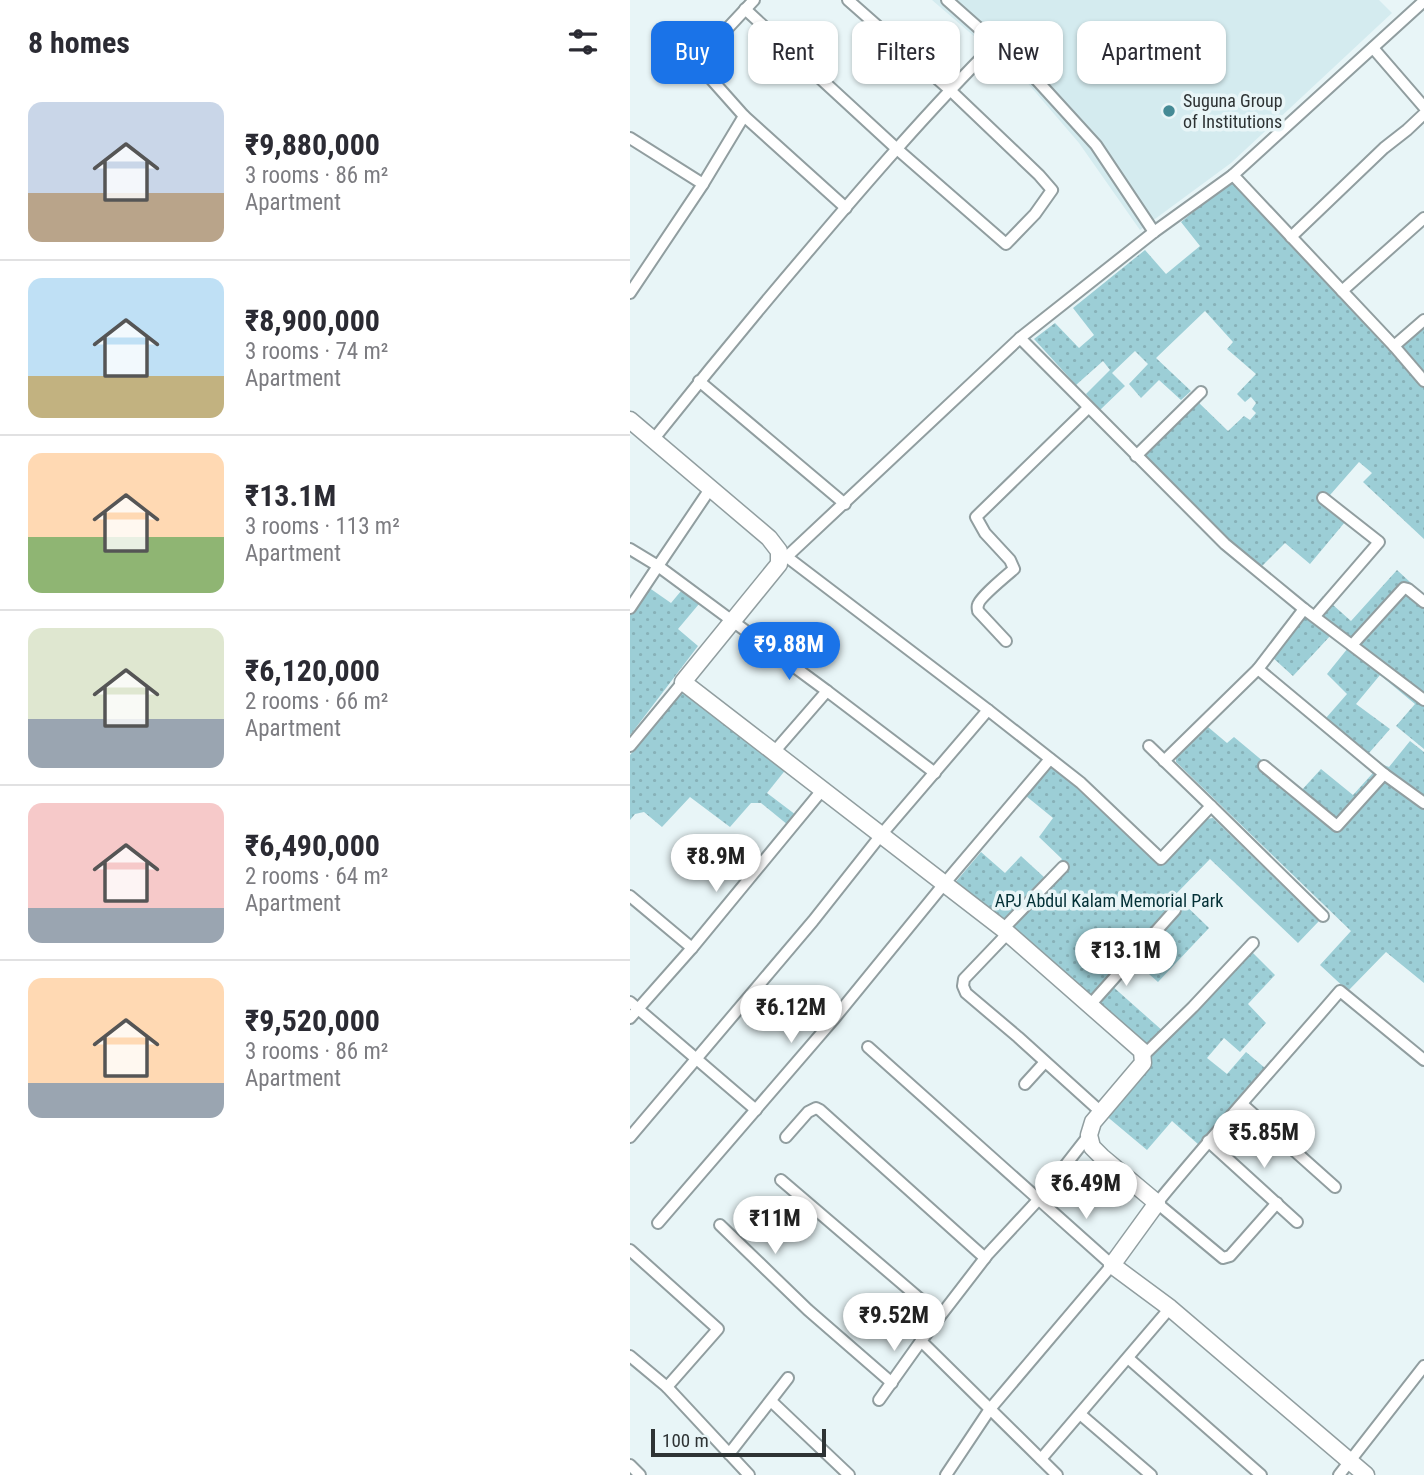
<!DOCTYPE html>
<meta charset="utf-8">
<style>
:root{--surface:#fff;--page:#f7f7f7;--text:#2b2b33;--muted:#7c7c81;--line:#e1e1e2;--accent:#1a73e8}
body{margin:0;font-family:"Roboto Condensed",sans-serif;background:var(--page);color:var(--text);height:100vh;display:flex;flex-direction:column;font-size:26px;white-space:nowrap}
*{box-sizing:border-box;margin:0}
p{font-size:23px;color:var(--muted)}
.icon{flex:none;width:38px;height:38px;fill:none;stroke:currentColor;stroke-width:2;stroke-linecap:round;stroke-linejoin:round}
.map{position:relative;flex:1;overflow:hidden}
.drawer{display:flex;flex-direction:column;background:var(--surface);width:630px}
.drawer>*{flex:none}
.banner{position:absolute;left:21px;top:21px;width:665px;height:63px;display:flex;gap:14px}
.scale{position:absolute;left:21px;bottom:18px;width:175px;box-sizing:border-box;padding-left:7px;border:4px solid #2e3334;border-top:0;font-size:19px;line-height:24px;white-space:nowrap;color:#2e3334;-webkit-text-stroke:5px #e8f5f7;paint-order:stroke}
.price{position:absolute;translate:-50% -60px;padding:0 16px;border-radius:24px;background:#fff;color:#222;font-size:23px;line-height:46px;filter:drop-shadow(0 2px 4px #0008)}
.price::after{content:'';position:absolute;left:50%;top:42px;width:21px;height:16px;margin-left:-10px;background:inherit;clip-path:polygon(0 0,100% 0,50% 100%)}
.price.active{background:var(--accent);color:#fff}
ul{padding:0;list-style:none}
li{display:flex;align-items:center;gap:21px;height:175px;padding:0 28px}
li+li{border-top:2px solid var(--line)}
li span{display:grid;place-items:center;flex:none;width:196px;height:140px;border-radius:14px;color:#555}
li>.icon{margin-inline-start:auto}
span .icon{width:84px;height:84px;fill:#fffc;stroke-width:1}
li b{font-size:30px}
h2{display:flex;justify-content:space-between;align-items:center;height:84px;padding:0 28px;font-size:30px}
.pill{padding:0 24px;border-radius:14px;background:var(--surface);box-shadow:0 2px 5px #0004;font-size:24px;line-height:63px}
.pill.active{background:var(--accent);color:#fff}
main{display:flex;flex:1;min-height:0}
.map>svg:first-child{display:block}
.built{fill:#d4ebef}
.green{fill:url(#green-dots)}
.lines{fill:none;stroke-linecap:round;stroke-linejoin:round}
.street-casing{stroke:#919ea0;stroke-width:14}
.secondary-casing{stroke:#919ea0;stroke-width:19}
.street{stroke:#fff;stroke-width:10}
.secondary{stroke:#fff;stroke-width:16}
.poi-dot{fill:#448a95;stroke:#e8f5f7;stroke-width:2.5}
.labels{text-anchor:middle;stroke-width:7;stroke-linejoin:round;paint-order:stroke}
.poi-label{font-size:18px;fill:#2e3334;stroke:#e8f5f7;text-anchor:start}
.park-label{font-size:18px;fill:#033036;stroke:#e8f5f7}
</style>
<main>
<section class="drawer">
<h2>8 homes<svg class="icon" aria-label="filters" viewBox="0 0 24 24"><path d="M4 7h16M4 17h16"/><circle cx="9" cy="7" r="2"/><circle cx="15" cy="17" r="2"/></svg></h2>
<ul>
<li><span style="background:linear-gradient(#c9d6e8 65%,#b9a48a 0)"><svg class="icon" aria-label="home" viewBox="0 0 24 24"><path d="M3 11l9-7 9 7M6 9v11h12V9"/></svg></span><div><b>₹9,880,000</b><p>3 rooms · 86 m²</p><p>Apartment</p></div></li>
<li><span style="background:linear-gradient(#bfe0f5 70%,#c2b280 0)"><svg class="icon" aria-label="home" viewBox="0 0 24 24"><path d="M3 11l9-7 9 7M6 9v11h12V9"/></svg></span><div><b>₹8,900,000</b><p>3 rooms · 74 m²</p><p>Apartment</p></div></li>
<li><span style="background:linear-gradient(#ffd9b3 60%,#8fb573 0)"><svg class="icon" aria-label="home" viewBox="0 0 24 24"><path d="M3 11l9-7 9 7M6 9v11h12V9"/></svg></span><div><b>₹13.1M</b><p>3 rooms · 113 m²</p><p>Apartment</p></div></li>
<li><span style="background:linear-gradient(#dfe7d0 65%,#9aa5b1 0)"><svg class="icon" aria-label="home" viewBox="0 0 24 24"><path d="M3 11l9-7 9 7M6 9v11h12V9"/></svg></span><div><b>₹6,120,000</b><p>2 rooms · 66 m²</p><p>Apartment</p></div></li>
<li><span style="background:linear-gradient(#f6c9c9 75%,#9aa5b1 0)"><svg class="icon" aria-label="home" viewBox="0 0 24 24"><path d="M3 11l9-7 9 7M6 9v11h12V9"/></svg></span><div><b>₹6,490,000</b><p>2 rooms · 64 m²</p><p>Apartment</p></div></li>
<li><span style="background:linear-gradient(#ffd9b3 75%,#9aa5b1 0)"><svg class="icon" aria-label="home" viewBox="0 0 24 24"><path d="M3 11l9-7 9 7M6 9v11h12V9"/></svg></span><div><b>₹9,520,000</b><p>3 rooms · 86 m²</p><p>Apartment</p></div></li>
</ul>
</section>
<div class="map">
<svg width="794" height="1475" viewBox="0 0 794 1475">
<defs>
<pattern id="green-dots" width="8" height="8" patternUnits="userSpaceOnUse" patternTransform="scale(1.75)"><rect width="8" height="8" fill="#9cced6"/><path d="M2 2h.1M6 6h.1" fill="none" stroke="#87b1b8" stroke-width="1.8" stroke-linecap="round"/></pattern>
</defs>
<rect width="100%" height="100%" fill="#e8f5f7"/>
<polygon class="built" points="302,0 749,0 762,13 601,163 510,230 449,143 395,80"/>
<g class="green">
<polygon points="602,180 765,354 794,328 794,539 733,482 742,473 729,462 693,503 715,522 680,564 655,543 632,566 595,539 511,457 567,401 598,431 614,416 620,420 626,413 622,409 626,403 621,397 615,402 607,394 626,374 597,349 603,342 575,311 526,358 561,391 551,400 529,380 511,398 499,384 518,364 505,351 482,373 495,386 470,410 456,394 480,370 473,361 446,385 404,339 425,323 449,348 464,335 443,308 515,250 536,274 570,246 551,222"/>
<polygon points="767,570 794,595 794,749 766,726 785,704 750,675 726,704 760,729 739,753 696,718 717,694 697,674 718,648 701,635 663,676 642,657 693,596 721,621"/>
<polygon points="18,587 41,603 51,591 69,604 48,629 68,646 1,734 0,734 0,615"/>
<polygon points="54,687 157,768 137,793 166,815 158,825 131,803 121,803 100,827 60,797 32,827 14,812 5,814 0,820 0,755"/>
<polygon points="578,727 597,743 604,737 670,792 691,769 723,795 751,764 759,767 780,741 794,752 794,983 756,952 718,991 690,965 721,931 546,762 546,758"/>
<polygon points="421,766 454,793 532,865 576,819 583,818 689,921 668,943 580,859 545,895 579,928 528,982 503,960 481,985 534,1032 616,946 645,975 618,1004 636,1023 610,1052 594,1038 577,1058 597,1074 616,1052 635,1068 569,1145 542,1121 517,1150 474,1114 517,1066 323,885 351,852 375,873 391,856 415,878 432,859 409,837 423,818 396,796"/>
</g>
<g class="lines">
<defs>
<g id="street">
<polyline points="317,0 404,77 466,145 524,232"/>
<polyline points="115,9 267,149 376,244 405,214 422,190 409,175 320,90 218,0"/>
<polyline points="743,48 794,107"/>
<polyline points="114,116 216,208"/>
<polyline points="0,138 73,184 0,293"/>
<polyline points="603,175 794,1"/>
<polyline points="73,184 114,116 66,62 124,0"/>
<polyline points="661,237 754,148 777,130 794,114"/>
<polyline points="712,291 794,218"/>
<polyline points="390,338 595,544 674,609 794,700"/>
<polyline points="764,346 794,381"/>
<polyline points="69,381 215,504"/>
<path d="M23,440C73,377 124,315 176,254C237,182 299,110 366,43"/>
<polyline points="506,456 571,392"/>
<polyline points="0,549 28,566 80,489"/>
<polyline points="157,557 358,710 451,783 531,859 581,806 519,746"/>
<polyline points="149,564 390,338 524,232 603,175 764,346 794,320"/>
<polyline points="0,608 28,566 197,691 144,752"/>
<polyline points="674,609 628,669 754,774 794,803"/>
<polyline points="685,616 749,542 693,498"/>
<path d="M376,641L348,611C348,609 347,607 348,605C349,598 377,575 384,569L380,560L355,533L346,517L458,408"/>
<polyline points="722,645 774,588 778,589 794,602"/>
<polyline points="197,691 305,773"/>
<polyline points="0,746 53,682"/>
<polyline points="534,761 628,669"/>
<polyline points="634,766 707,826 754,774"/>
<polyline points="581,806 693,916"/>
<polyline points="0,896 62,948"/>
<polyline points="373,929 433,867"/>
<polyline points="378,933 334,979 333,986 336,993 388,1037 471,1112"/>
<polyline points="0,1002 126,1110"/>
<polyline points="460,1005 545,910"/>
<polyline points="0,1018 62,948 193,789"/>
<polyline points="238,1047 482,1265 360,1409 316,1475"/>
<polyline points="513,1056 563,1007 623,943"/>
<polyline points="395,1084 415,1062"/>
<polyline points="612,1104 705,1187"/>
<polyline points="0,1137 183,921 251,835 358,710"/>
<polyline points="156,1137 178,1112 186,1108 190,1110 355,1258"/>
<polyline points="578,1141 667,1222"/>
<polyline points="151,1180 310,1316"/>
<path d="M647,1203L600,1256L593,1258L527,1203C586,1131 649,1062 710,991L794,1060"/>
<polyline points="28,1223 203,1020 314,884 420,759"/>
<polyline points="90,1225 178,1310 262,1383"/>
<polyline points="0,1250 88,1329 37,1387"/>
<polyline points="0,1356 37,1387 119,1475"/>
<polyline points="498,1358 631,1475"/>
<polyline points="249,1400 291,1341"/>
<polyline points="141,1401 219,1475"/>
<polyline points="450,1414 521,1475"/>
<polyline points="99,1454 158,1378"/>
<polyline points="411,1459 540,1308"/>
<polyline points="0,1465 10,1475"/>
<polyline points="427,1475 291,1341 358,1254 409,1199 459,1135"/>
<polyline points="709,1475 794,1366"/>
</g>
<polyline id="secondary" points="0,420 139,538 149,551 149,564 53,682 373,929 512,1051 513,1063 463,1122 459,1135 462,1147 472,1157 527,1203 482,1265 540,1308 736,1475"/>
</defs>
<use href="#street" class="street-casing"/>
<use href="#secondary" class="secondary-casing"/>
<use href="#street" class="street"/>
<use href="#secondary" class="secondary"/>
</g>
<circle class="poi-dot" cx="539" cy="111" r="7"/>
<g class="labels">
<g class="poi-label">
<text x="553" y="107">Suguna Group<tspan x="553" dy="21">of Institutions</tspan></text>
</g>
<g class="park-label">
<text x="479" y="907">APJ Abdul Kalam Memorial Park</text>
</g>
</g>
</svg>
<div class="scale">100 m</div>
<b class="price active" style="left:159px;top:682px">₹9.88M</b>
<b class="price" style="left:86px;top:894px">₹8.9M</b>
<b class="price" style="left:496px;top:988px">₹13.1M</b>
<b class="price" style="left:161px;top:1045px">₹6.12M</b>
<b class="price" style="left:634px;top:1170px">₹5.85M</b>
<b class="price" style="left:456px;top:1221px">₹6.49M</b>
<b class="price" style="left:145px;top:1256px">₹11M</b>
<b class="price" style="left:264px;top:1353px">₹9.52M</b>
<div class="banner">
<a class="pill active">Buy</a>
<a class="pill">Rent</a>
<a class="pill">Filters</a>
<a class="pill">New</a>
<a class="pill">Apartment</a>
</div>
</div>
</main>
